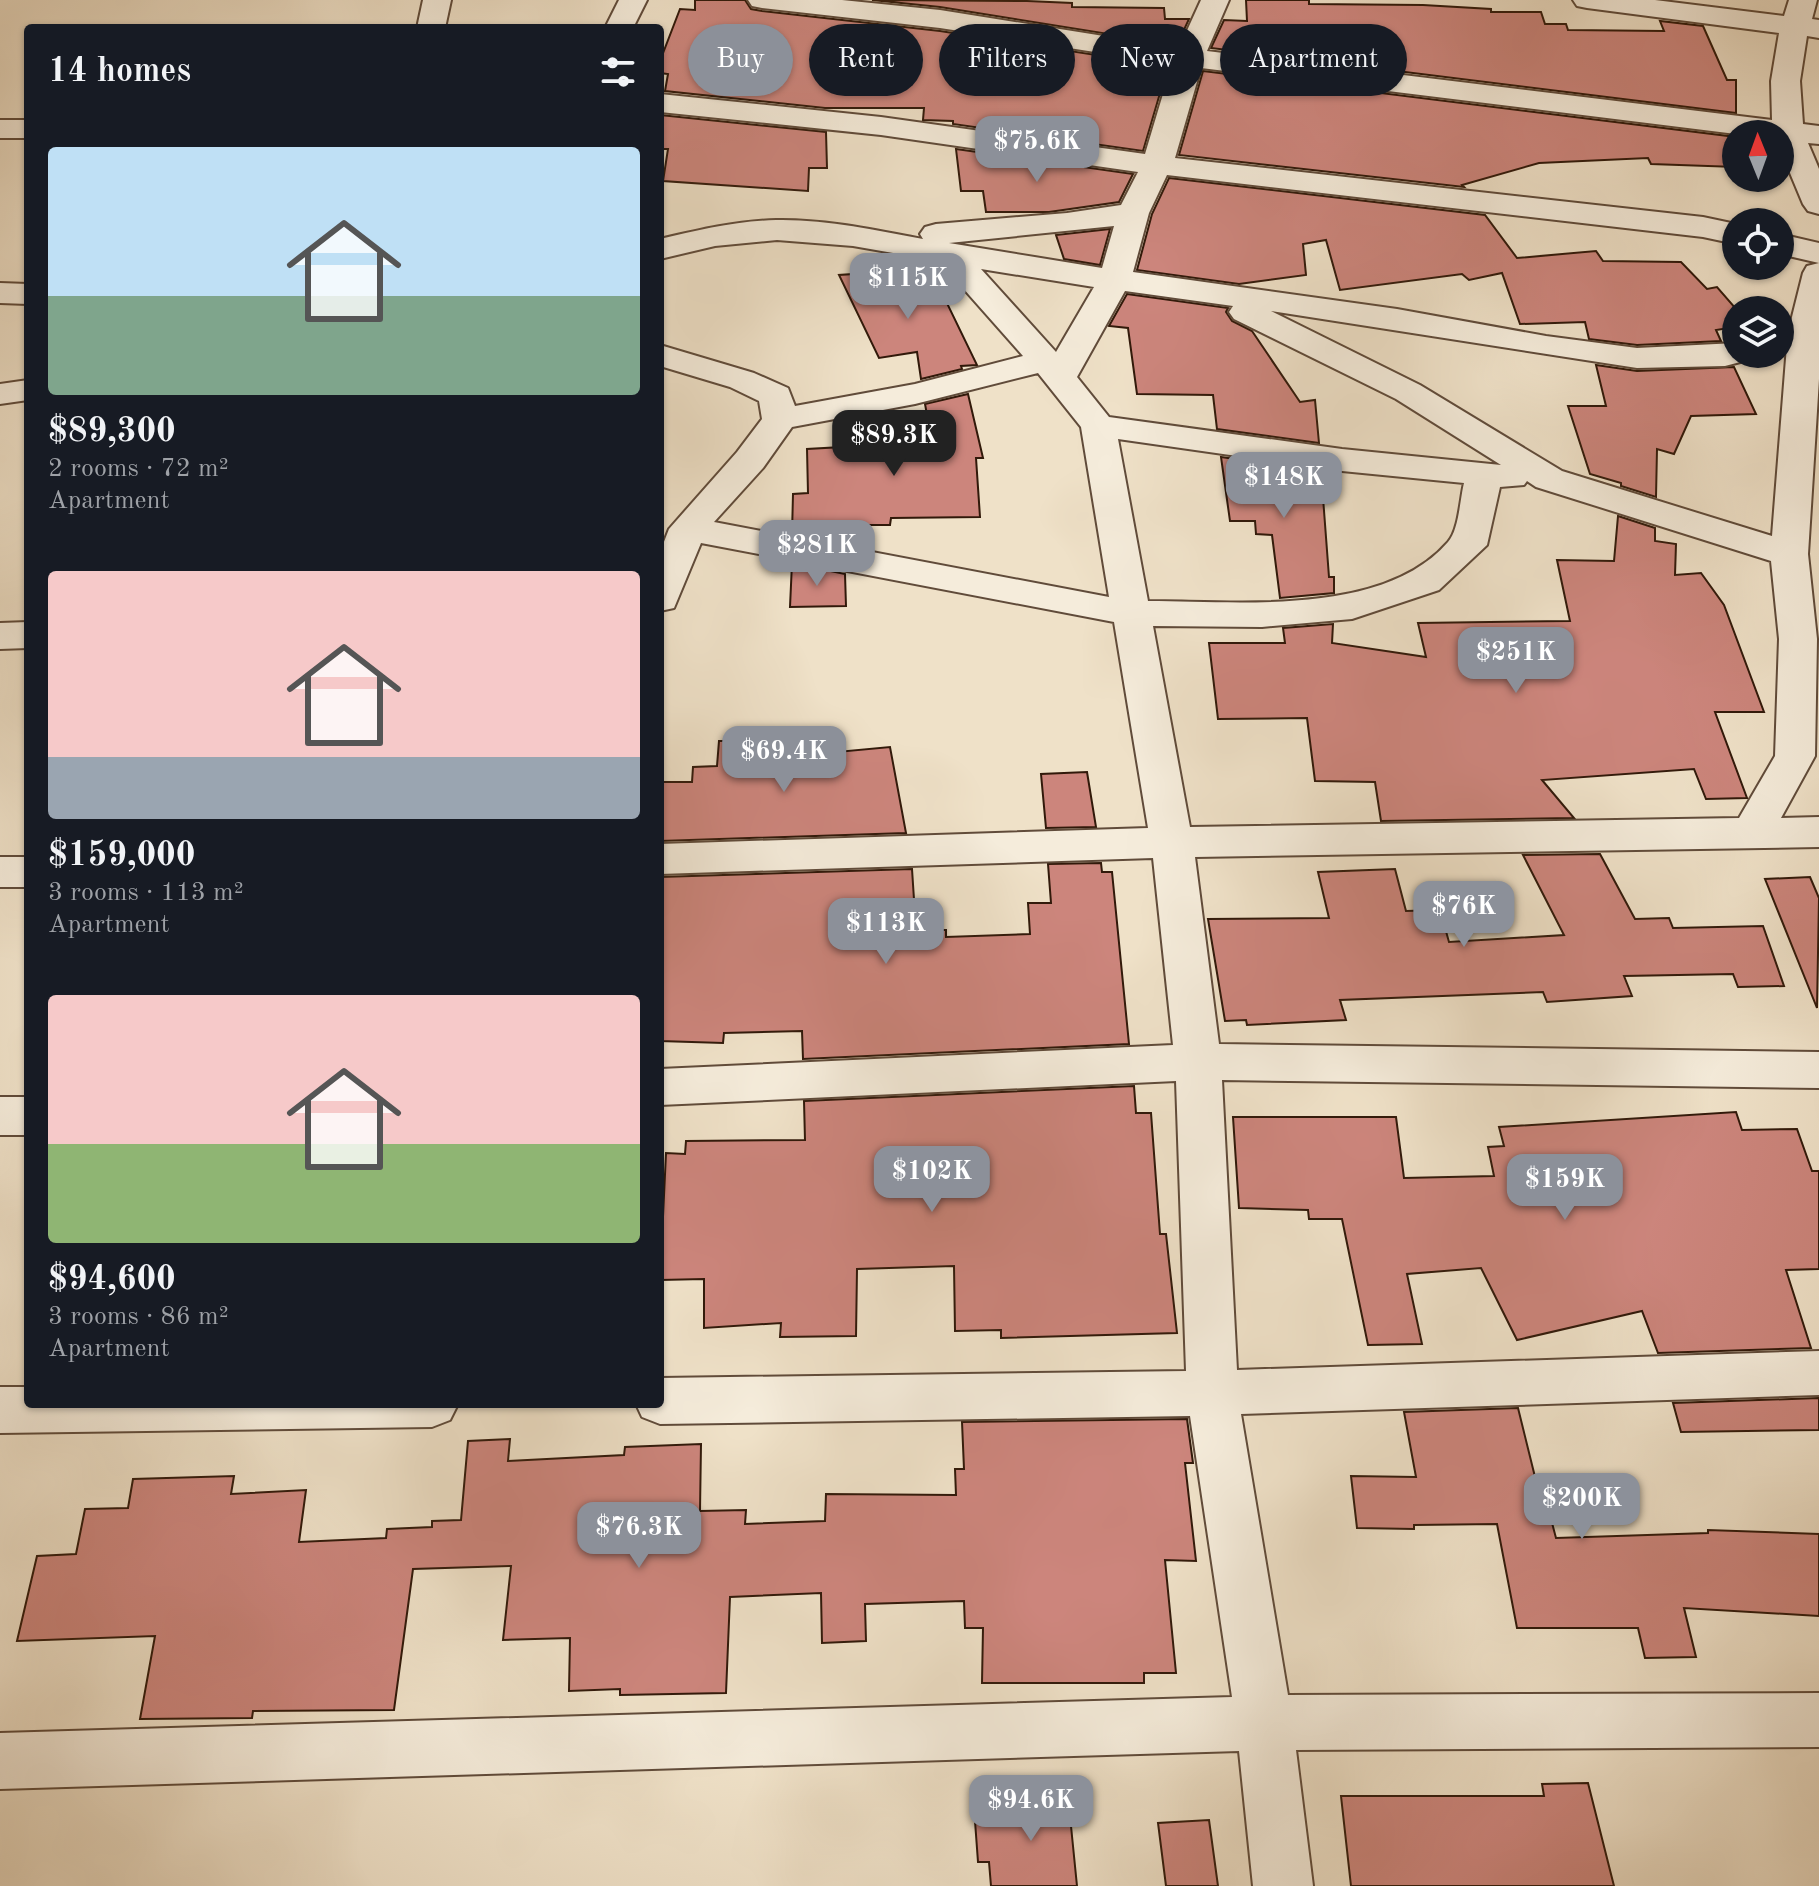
<!DOCTYPE html>
<meta charset="utf-8">
<style>
:root{--surface:#171b24;--page:#20242c;--text:#f1f3f6;--muted:#9ea1a6;--accent:#8c9099}
body{margin:0;font-family:"Old Standard TT",serif;background:var(--page);color:var(--text);height:100vh;display:flex;flex-direction:column;font-size:30px;white-space:nowrap}
*{box-sizing:border-box;margin:0}
p{font-size:26px;color:var(--muted)}
.icon{flex:none;width:44px;height:44px;fill:none;stroke:currentColor;stroke-width:2;stroke-linecap:round;stroke-linejoin:round}
.map{position:relative;flex:1;overflow:hidden}
.drawer{position:absolute;left:24px;top:24px;width:640px;height:1384px;display:flex;flex-direction:column;background:var(--surface);border-radius:8px;box-shadow:0 2px 6px #0004}
.drawer>*{flex:none}
.hud{position:absolute;left:688px;top:24px;width:760px;height:72px;display:flex;gap:16px}
.needle{width:52px;rotate:359deg}
.tools{position:absolute;left:1722px;top:120px;display:grid;gap:16px}
.tools a{display:grid;place-items:center;width:72px;height:72px;border-radius:50%;background:var(--surface);box-shadow:0 2px 6px #0004;font-size:40px}
.price{position:absolute;translate:-50% -68px;padding:0 18px;border-radius:16px;background:var(--accent);color:#fff;font-size:26px;line-height:52px;filter:drop-shadow(0 2px 4px #0008)}
.price::after{content:'';position:absolute;left:50%;top:48px;width:24px;height:18px;margin-left:-12px;background:inherit;clip-path:polygon(0 0,100% 0,50% 100%)}
.price.selected{background:#222;color:#fff}
ul{padding:0;list-style:none}
li{display:grid;align-content:center;gap:16px;height:424px;padding:0 24px}
li span{display:grid;place-items:center;height:248px;border-radius:8px;color:#555}
li>.icon{margin-inline-start:auto}
span .icon{width:144px;height:144px;fill:#fffc;stroke-width:1}
li b{font-size:34px}
h2{display:flex;justify-content:space-between;align-items:center;height:96px;padding:0 24px;font-size:34px}
.chip{padding:0 28px;border-radius:36px;background:var(--surface);box-shadow:0 2px 6px #0004;font-size:28px;line-height:72px}
.chip.selected{background:var(--accent);color:#fff}
.map>svg:first-child{display:block}
.building{fill:#cc857c;stroke:#31190a;stroke-width:2}
.lines{fill:none;stroke-linecap:round;stroke-linejoin:round}
.minor-casing{stroke:#604b3a;stroke-width:4}
.minor{fill:#f5ecdb;fill-rule:evenodd}
</style>
<div class="map">
<svg width="1819" height="1886" viewBox="0 0 1819 1886">
<rect width="100%" height="100%" fill="#efe1c8"/>
<filter id="stains"><feTurbulence type="fractalNoise" baseFrequency=".0025" numOctaves="4"/><feColorMatrix values="0 0 0 0 .2 0 0 0 0 .09 0 0 0 0 .02 0 0 0 .5 -.17"/></filter>
<radialGradient id="worn" r=".72"><stop offset=".6" stop-color="#630" stop-opacity="0"/><stop offset="1" stop-color="#630" stop-opacity=".3"/></radialGradient>
<g class="building">
<polygon points="695,0 745,0 751,9 762,11 940,31 1168,66 1143,151 953,124 953,121 923,120 924,108 825,108 665,91 668,74 660,73 660,61 680,9 695,10"/>
<polygon points="872,0 1027,1 1072,3 1072,7 1164,8 1165,19 1189,19 1177,45 940,7"/>
<polygon points="1246,0 1309,0 1309,4 1423,5 1491,9 1491,12 1541,12 1545,24 1566,24 1568,30 1664,31 1660,21 1703,26 1727,80 1736,80 1736,113 1211,48 1224,20 1247,21"/>
<polygon points="1203,71 1736,137 1736,167 1651,164 1648,158 1539,163 1462,185 1464,187 1179,155"/>
<polygon points="660,115 826,132 827,168 809,168 808,191 663,181 668,149 660,149"/>
<polygon points="956,149 1133,174 1119,202 1049,212 986,212 983,191 961,191"/>
<polygon points="1169,178 1485,215 1517,258 1596,251 1603,261 1681,262 1707,289 1717,287 1737,310 1736,327 1716,330 1721,341 1637,345 1589,339 1585,322 1520,324 1502,273 1469,280 1462,274 1340,290 1326,240 1303,244 1306,275 1239,284 1137,270 1152,214"/>
<polygon points="1110,229 1100,265 1064,259 1056,235"/>
<polygon points="914,270 923,302 945,299 977,365 961,366 962,369 921,379 917,352 879,358 839,275"/>
<polygon points="1127,294 1228,308 1226,312 1232,321 1252,331 1300,402 1315,400 1319,443 1217,429 1213,395 1137,394 1128,328 1109,326"/>
<polygon points="1596,365 1637,371 1734,367 1756,414 1691,416 1674,454 1657,449 1656,497 1621,486 1621,483 1590,474 1568,406 1606,406"/>
<polygon points="968,394 983,458 976,458 980,517 891,518 890,525 843,525 844,544 792,534 793,494 808,493 807,449 932,442 925,404"/>
<polygon points="1221,457 1321,471 1329,577 1334,577 1334,593 1280,598 1272,535 1256,534 1255,521 1230,521"/>
<polygon points="1618,516 1655,528 1655,541 1676,544 1675,575 1701,573 1724,605 1764,712 1715,712 1747,798 1706,799 1694,769 1542,780 1574,818 1381,821 1375,782 1315,781 1307,718 1218,719 1209,643 1285,643 1283,628 1333,624 1332,643 1426,657 1418,623 1570,621 1557,560 1614,561"/>
<polygon points="792,563 845,574 846,606 790,607"/>
<polygon points="719,741 816,741 816,754 890,747 906,833 660,841 660,782 692,782 693,767 717,766"/>
<polygon points="1087,772 1096,827 1046,828 1041,774"/>
<polygon points="1600,854 1635,919 1669,918 1673,928 1763,926 1784,986 1738,987 1733,974 1624,976 1632,996 1547,1002 1543,992 1340,1000 1346,1020 1247,1025 1246,1020 1225,1021 1208,919 1329,918 1318,872 1395,869 1406,911 1440,910 1449,942 1564,935 1523,855"/>
<polygon points="1101,863 1102,872 1112,872 1129,1044 803,1059 802,1031 724,1033 723,1043 660,1041 660,877 912,869 916,930 946,930 946,937 1030,934 1028,903 1051,903 1048,864"/>
<polygon points="1810,877 1819,898 1817,1008 1765,879"/>
<polygon points="1134,1086 1136,1113 1151,1113 1160,1234 1166,1234 1177,1333 1001,1338 1001,1330 955,1331 954,1266 857,1269 856,1336 780,1337 781,1323 704,1328 704,1279 660,1280 666,1153 685,1154 686,1141 805,1140 804,1101"/>
<polygon points="1736,1112 1742,1130 1797,1129 1812,1171 1819,1171 1819,1269 1786,1270 1811,1348 1658,1353 1642,1311 1517,1340 1481,1268 1407,1274 1422,1344 1368,1345 1342,1219 1309,1219 1308,1210 1239,1208 1233,1117 1396,1117 1404,1178 1494,1176 1488,1147 1504,1146 1499,1127"/>
<polygon points="1819,1398 1819,1430 1681,1432 1673,1403"/>
<polygon points="1518,1408 1537,1485 1542,1485 1556,1538 1708,1533 1708,1530 1819,1534 1819,1616 1684,1608 1696,1657 1645,1658 1638,1628 1517,1628 1497,1524 1414,1525 1414,1529 1357,1528 1351,1476 1416,1477 1404,1412"/>
<polygon points="1187,1419 1193,1463 1185,1463 1196,1561 1165,1560 1176,1673 1144,1673 1144,1683 982,1683 983,1628 965,1628 964,1601 865,1604 866,1641 822,1643 821,1593 730,1597 726,1693 620,1695 620,1689 569,1691 570,1638 503,1640 511,1566 413,1569 394,1710 253,1711 252,1718 140,1719 155,1636 17,1641 37,1556 76,1554 85,1509 128,1508 133,1479 234,1476 231,1494 306,1490 299,1542 386,1538 387,1529 432,1527 432,1521 461,1520 468,1441 510,1439 508,1461 624,1455 625,1447 701,1444 700,1511 746,1510 745,1524 825,1521 826,1494 956,1495 955,1469 964,1469 962,1422"/>
<polygon points="1588,1783 1614,1886 1351,1886 1341,1796 1544,1796 1542,1784"/>
<polygon points="1067,1786 1077,1886 991,1886 989,1862 978,1862 975,1821 1026,1818 1023,1789"/>
<polygon points="1209,1820 1218,1886 1166,1886 1158,1823"/>
</g>
<g class="lines">
<defs>
<g id="minor">
<polygon points="423,0 451,0 445,28 417,28"/>
<polygon points="619,0 647,0 633,28 605,28"/>
<path d="M748,0H842L940,10L1179,48L1201,0H1229L1207,51L1772,120L1771,81L1779,33L1587,8L1577,6L1573,0H1655L1784,16L1789,0H1817L1812,19L1819,20V38L1807,36L1800,81L1803,124L1819,126V144L1808,143L1819,169V214L1808,211L1803,204L1780,149V134H1736L1201,68L1175,158L1703,217L1736,224V244L1703,237L1167,175L1149,213L1133,272L1397,309L1546,336L1637,348L1736,343V354H1752L1748,360L1725,366L1637,368L1271,311L1420,385L1562,471L1772,536L1788,333L1803,273L1807,266L1819,263V379L1808,554L1817,639L1815,756L1781,818L1819,817V847L1195,857L1219,1044L1819,1052V1088L1222,1080L1237,1370L1819,1351V1395L1241,1414L1288,1695L1819,1693V1747L1296,1750L1313,1886H1253L1239,1751L0,1789V1733L1232,1697L1190,1416L660,1424L642,1417L636,1404H660V1378L1186,1371L1176,1081L660,1105V1069L1173,1045L1153,858L660,874V844L1148,828L1114,622L701,543L674,608L660,611V552L669,529L737,452L762,419L759,401L730,387L660,366V345L754,373L788,388L795,406L915,384L1023,356L939,261L853,246L777,240L715,246L660,259V239C698,230 736,221 776,220C825,219 875,230 923,239L920,234L925,227L936,224L1067,213L1121,205L1138,172L881,135L660,112V94L881,117L1145,154L1172,64L940,28L762,8L752,6ZM1114,226L1102,268L949,243ZM981,269L1094,287L1056,352ZM1125,291L1233,306L1229,312L1234,319L1396,399L1501,465L1342,449L1109,417L1077,377ZM1038,373L1081,427L1109,597L714,522L763,468L792,427L915,404ZM1118,439L1342,471L1464,483C1460,499 1459,530 1448,542C1383,617 1238,601 1148,601ZM1527,481L1536,487L1771,561L1779,639L1775,756L1739,818L1190,827L1153,626L1262,627L1352,619L1439,590L1487,545L1500,487L1524,485Z"/>
<rect x="0" y="120" width="28" height="18"/>
<polygon points="1780,234 1819,243 1819,263 1780,254"/>
<polygon points="0,283 28,284 28,304 0,303"/>
<polygon points="28,380 28,400 0,404 0,384"/>
<polygon points="28,622 28,648 0,649 0,623"/>
<rect x="0" y="857" width="28" height="30"/>
<rect x="0" y="1097" width="28" height="38"/>
<polygon points="0,1387 28,1387 28,1404 458,1404 450,1420 432,1427 0,1433"/>
</g>
</defs>
<use href="#minor" class="minor-casing"/>
<use href="#minor" class="minor"/>
</g>
<rect width="100%" height="100%" filter="url(#stains)"/>
<rect width="100%" height="100%" fill="url(#worn)"/>
</svg>
<div class="tools">
<a><svg class="needle" viewBox="-14 -14 28 28"><path d="M0-13l5 13h-10z" fill="#e53935"/><path d="M0 13l5-13h-10z" fill="#9ea1a6"/></svg></a>
<a><svg class="icon" aria-label="locate" viewBox="0 0 24 24"><circle cx="12" cy="12" r="6"/><path d="M12 2v4M12 18v4M2 12h4M18 12h4"/></svg></a>
<a><svg class="icon" aria-label="layers" viewBox="0 0 24 24"><path d="M12 4l9 5-9 5-9-5zM3 14l9 5 9-5"/></svg></a>
</div>
<b class="price" style="left:1037px;top:184px">$75.6K</b>
<b class="price" style="left:908px;top:321px">$115K</b>
<b class="price selected" style="left:894px;top:478px">$89.3K</b>
<b class="price" style="left:1284px;top:520px">$148K</b>
<b class="price" style="left:817px;top:588px">$281K</b>
<b class="price" style="left:1516px;top:695px">$251K</b>
<b class="price" style="left:784px;top:794px">$69.4K</b>
<b class="price" style="left:1464px;top:949px">$76K</b>
<b class="price" style="left:886px;top:966px">$113K</b>
<b class="price" style="left:932px;top:1214px">$102K</b>
<b class="price" style="left:1565px;top:1222px">$159K</b>
<b class="price" style="left:1582px;top:1541px">$200K</b>
<b class="price" style="left:639px;top:1570px">$76.3K</b>
<b class="price" style="left:1031px;top:1843px">$94.6K</b>
<div class="hud">
<a class="chip selected">Buy</a>
<a class="chip">Rent</a>
<a class="chip">Filters</a>
<a class="chip">New</a>
<a class="chip">Apartment</a>
</div>
<section class="drawer">
<h2>14 homes<svg class="icon" aria-label="filters" viewBox="0 0 24 24"><path d="M4 7h16M4 17h16"/><circle cx="9" cy="7" r="2"/><circle cx="15" cy="17" r="2"/></svg></h2>
<ul>
<li><span style="background:linear-gradient(#bfe0f5 60%,#7fa58c 0)"><svg class="icon" aria-label="home" viewBox="0 0 24 24"><path d="M3 11l9-7 9 7M6 9v11h12V9"/></svg></span><div><b>$89,300</b><p>2 rooms · 72 m²</p><p>Apartment</p></div></li>
<li><span style="background:linear-gradient(#f6c9c9 75%,#9aa5b1 0)"><svg class="icon" aria-label="home" viewBox="0 0 24 24"><path d="M3 11l9-7 9 7M6 9v11h12V9"/></svg></span><div><b>$159,000</b><p>3 rooms · 113 m²</p><p>Apartment</p></div></li>
<li><span style="background:linear-gradient(#f6c9c9 60%,#8fb573 0)"><svg class="icon" aria-label="home" viewBox="0 0 24 24"><path d="M3 11l9-7 9 7M6 9v11h12V9"/></svg></span><div><b>$94,600</b><p>3 rooms · 86 m²</p><p>Apartment</p></div></li>
</ul>
</section>
</div>
